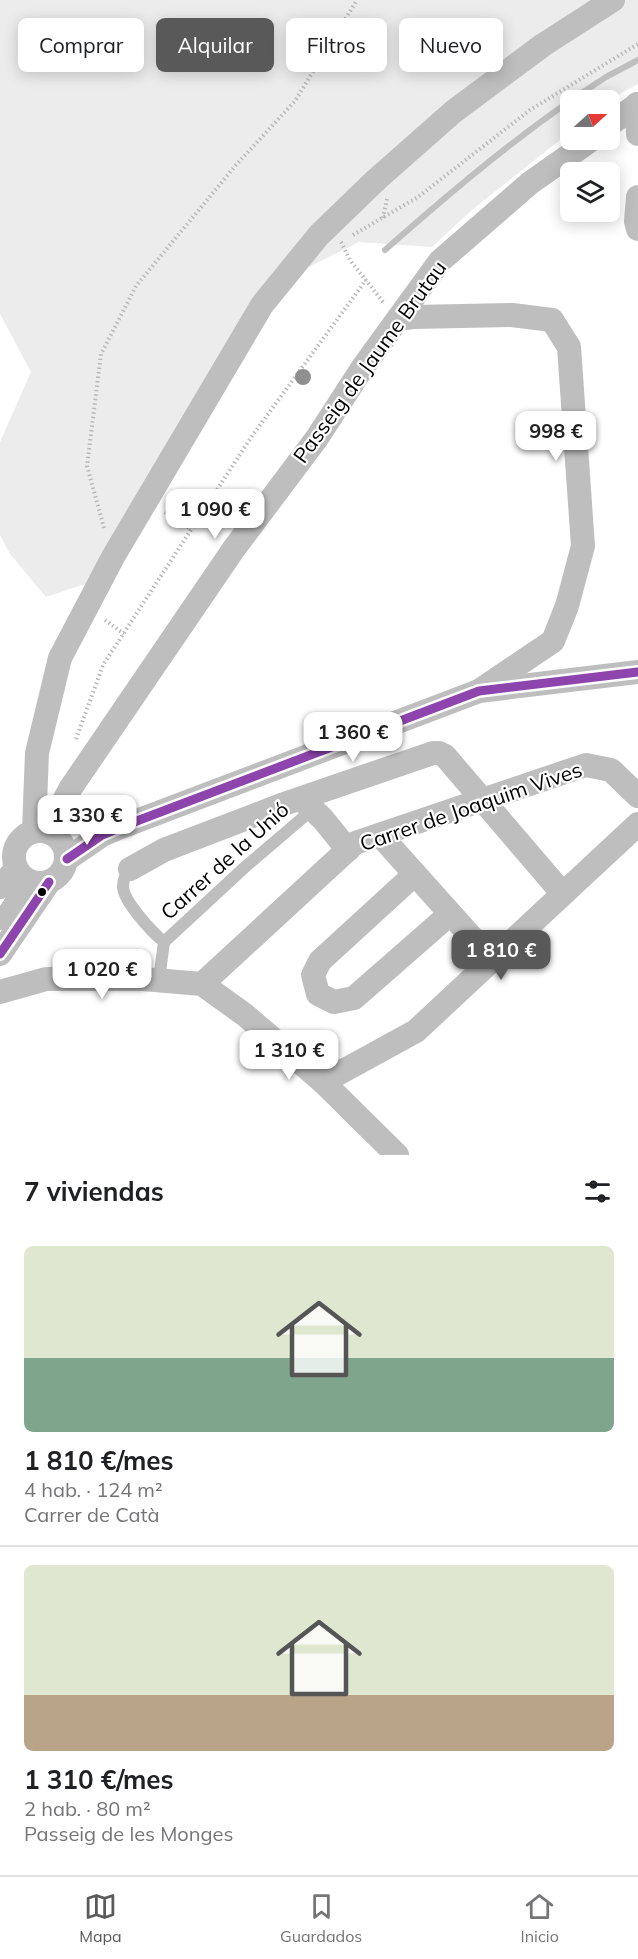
<!DOCTYPE html>
<html lang="es">
<meta charset="utf-8">
<style>
:root{--surface:#fff;--page:#f2f2f2;--text:#202124;--muted:#757577;--line:#e0e0e0;--accent:#595959}
body{margin:0;font-family:Mulish,sans-serif;background:var(--page);color:var(--text);height:100vh;display:flex;flex-direction:column;font-size:22px;white-space:nowrap}
*{box-sizing:border-box;margin:0}
p{font-size:20px;color:var(--muted)}
.icon{flex:none;width:33px;height:33px;fill:none;stroke:currentColor;stroke-width:2;stroke-linecap:round;stroke-linejoin:round}
.map{position:relative;height:1155px;overflow:hidden}
.sheet{display:flex;flex-direction:column;background:var(--surface);flex:1}
.sheet>*{flex:none}
.top-card{position:absolute;left:18px;top:18px;width:603px;height:54px;display:flex;gap:12px}
.needle{width:39px;rotate:69deg}
.tools{position:absolute;left:560px;top:90px;display:grid;gap:12px}
.tools a{display:grid;place-items:center;width:60px;height:60px;border-radius:9px;background:var(--surface);box-shadow:0 3px 15px #0003;font-size:30px}
.price{position:absolute;translate:-50% -51px;padding:0 14px;border-radius:12px;background:#fff;color:#222;font-size:20px;line-height:39px;filter:drop-shadow(0 2px 3px #0008)}
.price::after{content:'';position:absolute;left:50%;top:36px;width:18px;height:14px;margin-left:-9px;background:inherit;clip-path:polygon(0 0,100% 0,50% 100%)}
.price.current{background:var(--accent);color:#fff}
ul{padding:0;list-style:none}
li{display:grid;align-content:center;gap:12px;height:318px;padding:0 24px}
li+li{border-top:2px solid var(--line)}
li span{display:grid;place-items:center;height:186px;border-radius:9px;color:#555}
li>.icon{margin-inline-start:auto}
span .icon{width:108px;height:108px;fill:#fffc;stroke-width:1}
li b{font-size:26px}
h2{display:flex;justify-content:space-between;align-items:center;height:72px;padding:0 24px;font-size:26px}
.chip{padding:0 21px;border-radius:9px;background:var(--surface);box-shadow:0 3px 15px #0003;font-size:21px;line-height:54px}
.chip.current{background:var(--accent);color:#fff}
.tab-bar{display:flex;justify-content:space-around;align-items:center;height:84px;border-top:2px solid var(--line);background:var(--surface);font-size:16px;color:var(--muted)}
.tab-bar a{display:grid;justify-items:center;gap:3px}
.tab-bar .current{color:var(--accent)}
.map>svg:first-child{display:block}
.green{fill:#ececec}
.lines{fill:none;stroke-linecap:round;stroke-linejoin:round}
.stream{stroke:#bfbfbf;stroke-width:6}
.path{stroke:#b9b9b9;stroke-width:4;stroke-dasharray:1.5 3;stroke-linecap:butt}
.service{stroke:#bebebe;stroke-width:12}
.pedestrian{stroke:#bebebe;stroke-width:18}
.minor{stroke:#bebebe;stroke-width:24}
.bus-1-casing{stroke:#fff;stroke-width:14}
.bus-1{stroke:#8e44ad;stroke-width:9}
.tree{fill:#8f8f8f}
.bus-dot{fill:#000;stroke:#fff;stroke-width:2}
.labels{text-anchor:middle;stroke-width:4.5;stroke-linejoin:round;paint-order:stroke}
.street-label{font-size:21px;fill:#000;stroke:#fff}
</style>
<div class="map">
<svg width="638" height="1155" viewBox="0 0 638 1155">
<rect width="100%" height="100%" fill="#fff"/>
<polygon class="green" points="0,0 638,0 638,84 623,92 609,102 609,100 570,100 570,132 472,210 432,247 359,242 303,270 256,309 88,583 46,597 10,554 0,535 0,442 31,372 0,314"/>
<g class="lines">
<g class="stream">
<polyline points="571,100 606,77 638,60"/>
<path d="M385,250C444,198 505,146 570,101"/>
</g>
<g class="path">
<polyline points="383,218 387,199"/>
<polyline points="353,235 418,197 530,110 638,44"/>
<polyline points="341,242 350,260 383,302"/>
<polyline points="165,512 191,529"/>
<polyline points="104,528 87,466 101,354 136,286 236,165 295,101 357,0"/>
<polyline points="105,620 124,634"/>
<polyline points="76,739 103,665 252,436 366,280"/>
</g>
<g class="service">
<path d="M130,869C126,875 123,879 123,887C124,902 152,932 164,942L159,980"/>
<polyline points="164,942 245,867 313,809"/>
</g>
<polyline class="pedestrian" points="0,921 11,906 21,889"/>
<g class="minor">
<polyline points="637,104 638,134"/>
<polyline points="609,125 638,104"/>
<polyline points="638,197 636,221 638,229"/>
<polyline points="398,319 413,317 512,315 552,320 569,347 583,546 567,606 553,641 482,689"/>
<polyline points="301,799 322,818 348,850"/>
<polyline points="34,830 37,753 60,658 113,557 262,305 319,235 376,180 453,112 543,45 613,0"/>
<circle cx="40" cy="857" r="26"/>
<polyline points="48,831 70,789 233,550 317,438 363,367 440,261 530,183 591,140"/>
<polyline points="380,835 492,960"/>
<polyline points="67,859 102,835 121,827 479,691 638,672"/>
<polyline points="130,869 164,850 284,804 433,753 439,753 445,756 563,894"/>
<polyline points="415,874 320,961 313,975 318,994 334,1002 354,998 450,914"/>
<polyline points="0,887 16,869"/>
<polyline points="0,954 49,882"/>
<polyline points="202,984 355,843 586,765 611,770 638,796"/>
<polyline points="0,992 46,979 143,979 202,984 245,1015 323,1082 397,1155"/>
<polyline points="323,1082 416,1031 638,824"/>
</g>
<defs>
<g id="bus-1">
<polyline points="67,859 102,835 121,827 479,691 638,672"/>
<polyline points="0,954 49,882"/>
</g>
</defs>
<use href="#bus-1" class="bus-1-casing"/>
<use href="#bus-1" class="bus-1"/>
</g>
<circle class="tree" cx="303" cy="377" r="8"/>
<circle class="bus-dot" cx="42" cy="892" r="5"/>
<g class="labels">
<g class="street-label">
<text transform="translate(370 362) rotate(-54)" y="7">Passeig de Jaume Brutau</text>
<text transform="translate(471 807) rotate(-19)" y="7">Carrer de Joaquim Vives</text>
<text transform="translate(225 861) rotate(-42)" y="7">Carrer de la Unió</text>
</g>
</g>
</svg>
<div class="tools">
<a><svg class="needle" viewBox="-14 -14 28 28"><path d="M0-13l5 13h-10z" fill="#e53935"/><path d="M0 13l5-13h-10z" fill="#757577"/></svg></a>
<a><svg class="icon" aria-label="layers" viewBox="0 0 24 24"><path d="M12 4l9 5-9 5-9-5zM3 14l9 5 9-5"/></svg></a>
</div>
<b class="price" style="left:556px;top:462px">998 €</b>
<b class="price" style="left:215px;top:540px">1 090 €</b>
<b class="price" style="left:353px;top:763px">1 360 €</b>
<b class="price" style="left:87px;top:846px">1 330 €</b>
<b class="price current" style="left:501px;top:981px">1 810 €</b>
<b class="price" style="left:102px;top:1000px">1 020 €</b>
<b class="price" style="left:289px;top:1081px">1 310 €</b>
<div class="top-card">
<a class="chip">Comprar</a>
<a class="chip current">Alquilar</a>
<a class="chip">Filtros</a>
<a class="chip">Nuevo</a>
</div>
</div>
<section class="sheet">
<h2>7 viviendas<svg class="icon" aria-label="filters" viewBox="0 0 24 24"><path d="M4 7h16M4 17h16"/><circle cx="9" cy="7" r="2"/><circle cx="15" cy="17" r="2"/></svg></h2>
<ul>
<li><span style="background:linear-gradient(#dfe7d0 60%,#7fa58c 0)"><svg class="icon" aria-label="home" viewBox="0 0 24 24"><path d="M3 11l9-7 9 7M6 9v11h12V9"/></svg></span><div><b>1 810 €/mes</b><p>4 hab. · 124 m²</p><p>Carrer de Catà</p></div></li>
<li><span style="background:linear-gradient(#dfe7d0 70%,#b9a48a 0)"><svg class="icon" aria-label="home" viewBox="0 0 24 24"><path d="M3 11l9-7 9 7M6 9v11h12V9"/></svg></span><div><b>1 310 €/mes</b><p>2 hab. · 80 m²</p><p>Passeig de les Monges</p></div></li>
</ul>
</section>
<nav class="tab-bar">
<a class="current"><svg class="icon" aria-label="map" viewBox="0 0 24 24"><path d="M3 6l6-2 6 2 6-2v14l-6 2-6-2-6 2zM9 4v14M15 6v14"/></svg>Mapa</a>
<a><svg class="icon" aria-label="saved" viewBox="0 0 24 24"><path d="M7 4h10v16l-5-4-5 4z"/></svg>Guardados</a>
<a><svg class="icon" aria-label="home" viewBox="0 0 24 24"><path d="M3 11l9-7 9 7M6 9v11h12V9"/></svg>Inicio</a>
</nav>
